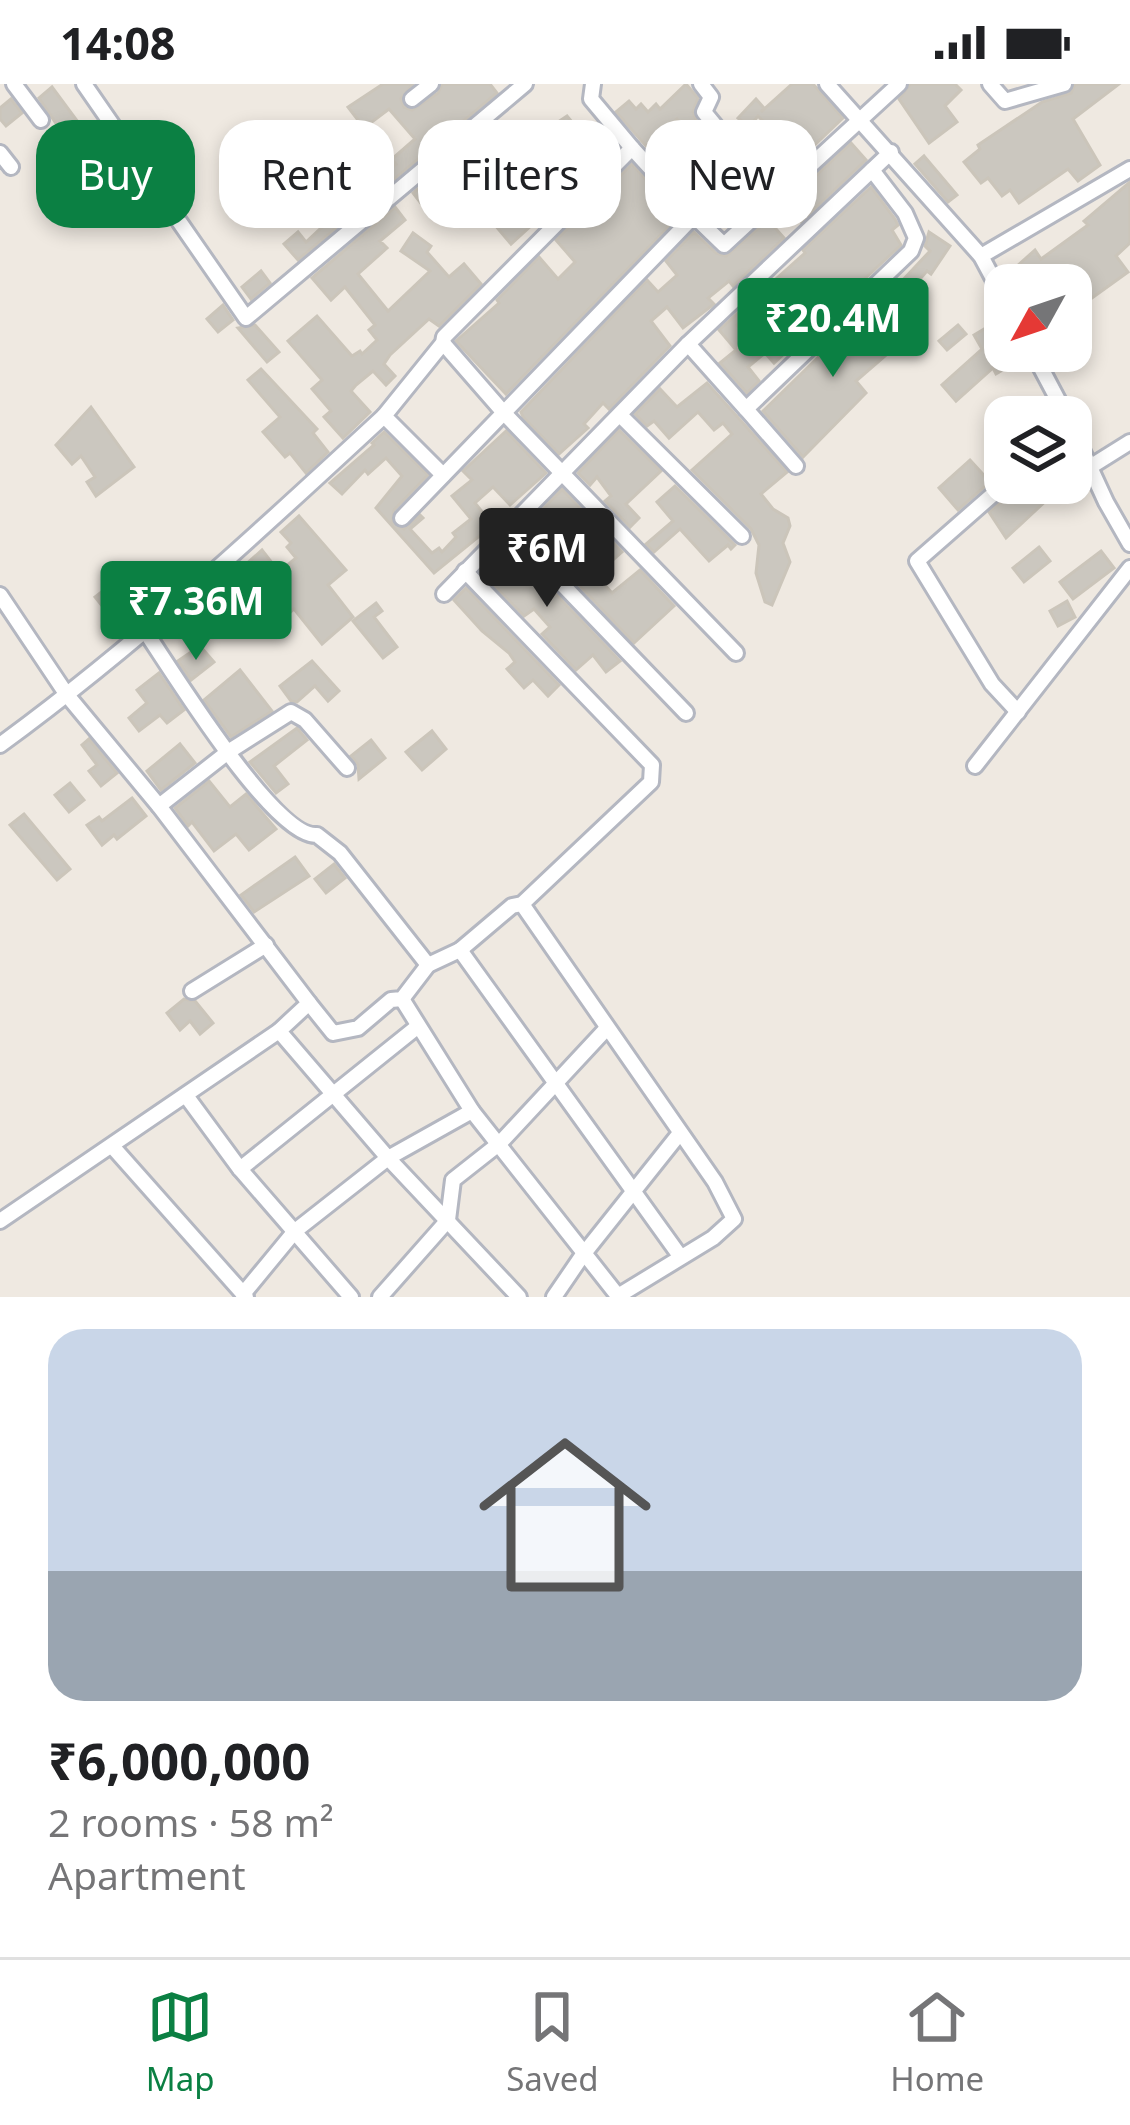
<!DOCTYPE html>
<meta charset="utf-8">
<style>
:root{--surface:#fff;--page:#f6f6f6;--text:#202124;--muted:#757577;--line:#e0e0e0;--accent:#0b8043}
body{margin:0;font-family:"Noto Sans",sans-serif;background:var(--page);color:var(--text);height:100vh;display:flex;flex-direction:column;font-size:45px;white-space:nowrap}
*{box-sizing:border-box;margin:0}
p{font-size:39px;color:var(--muted)}
.icon{flex:none;width:66px;height:66px;fill:none;stroke:currentColor;stroke-width:2;stroke-linecap:round;stroke-linejoin:round}
.map{position:relative;height:1213px;overflow:hidden}
.drawer{display:flex;flex-direction:column;background:var(--surface);flex:1}
.drawer>*{flex:none}
.banner{position:absolute;left:36px;top:36px;width:1059px;height:108px;display:flex;gap:24px}
.needle{width:78px;rotate:230deg}
.controls{position:absolute;left:984px;top:180px;display:grid;gap:24px}
.controls a{display:grid;place-items:center;width:108px;height:108px;border-radius:24px;background:var(--surface);box-shadow:0 6px 18px #0003;font-size:60px}
.price{position:absolute;translate:-50% -102px;padding:0 27px;border-radius:12px;background:var(--accent);color:#fff;font-size:39px;line-height:78px;filter:drop-shadow(0 3px 6px #0008)}
.price::after{content:'';position:absolute;left:50%;top:72px;width:36px;height:27px;margin-left:-18px;background:inherit;clip-path:polygon(0 0,100% 0,50% 100%)}
.price.current{background:#222;color:#fff}
ul{padding:0;list-style:none}
li{display:grid;align-content:center;gap:24px;height:636px;padding:0 48px}
li+li{border-top:3px solid var(--line)}
li span{display:grid;place-items:center;height:372px;border-radius:36px;color:#555}
li>.icon{margin-inline-start:auto}
span .icon{width:216px;height:216px;fill:#fffc;stroke-width:1}
li b{font-size:51px}
.chip{padding:0 42px;border-radius:36px;background:var(--surface);box-shadow:0 6px 18px #0003;font-size:42px;line-height:108px}
.chip.current{background:var(--accent);color:#fff}
.status{display:flex;justify-content:space-between;align-items:center;height:84px;padding:0 60px;background:var(--surface);direction:ltr}
.status svg{height:33px;fill:currentColor}
.menu{display:flex;justify-content:space-around;align-items:center;height:168px;border-top:3px solid var(--line);background:var(--surface);font-size:33px;color:var(--muted)}
.menu a{display:grid;justify-items:center;gap:6px}
.menu .current{color:var(--accent)}
.map>svg:first-child{display:block}
.building{fill:#cbc7bf;stroke:#cbc5ba;stroke-width:3;fill-rule:evenodd}
.lines{fill:none;stroke-linecap:round;stroke-linejoin:round}
.minor-casing{stroke:#b4b7c1;stroke-width:20}
.minor{stroke:#fff;stroke-width:14}
</style>
<div class="status"><b>14:08</b><svg viewBox="0 0 49 12"><path d="M0 12V9h3v3zM5 12V6h3v6zM10 12V3h3v9zM15 12V0h3v12zM26 1h20v11H26zM47 4h2v5h-2z"/></svg></div>
<div class="map">
<svg width="1130" height="1213" viewBox="0 0 1130 1213">
<rect width="100%" height="100%" fill="#efe9e1"/>
<g class="building">
<polygon points="383,0 413,0 401,15 404,23 412,26 438,9 442,0 490,0 497,9 298,176 284,160 298,148 306,158 322,143 319,139 364,102 375,94 377,97 396,80 392,75 415,55 389,25 364,44 348,23"/>
<polygon points="686,0 698,14 693,28 696,36 686,45 677,35 646,62 616,28 629,17 636,25 641,20 648,28 656,20 660,25"/>
<polygon points="792,0 813,0 843,34 781,93 778,88 772,93 751,68 773,48 758,32 749,43 738,34 756,15 764,24 761,28"/>
<polygon points="910,0 955,0 961,6 945,22 957,38 929,59 899,15"/>
<polygon points="1075,0 1119,0 1073,35 1100,81 1078,97 1068,85 1019,119 1010,106 1002,112 988,94 981,99 964,78 980,65 978,61 1042,18 1071,9"/>
<polygon points="52,3 95,61 53,98 43,85 67,66 64,63 69,59 39,14"/>
<polygon points="11,15 22,29 6,42 0,35 0,24"/>
<polygon points="567,32 586,55 598,44 616,64 511,160 494,140 568,80 543,48"/>
<polygon points="715,58 726,72 707,95 712,99 733,81 758,111 735,136 719,118 712,123 707,116 700,122 678,98 687,90 673,74 685,64 695,75"/>
<polygon points="851,59 866,76 801,138 784,121"/>
<polygon points="464,66 474,78 423,122 413,109"/>
<polygon points="924,72 957,111 948,118 915,80"/>
<polygon points="632,80 679,132 506,310 456,257 499,219 497,216 539,173 558,195 575,178 556,156"/>
<polygon points="1130,98 1130,159 1116,172 1128,188 1071,229 1071,201 1031,201 1017,182 1035,166 1041,175 1088,141 1084,137"/>
<path d="M871,103L895,135L898,141L892,146L901,161L774,279L765,269L748,283L759,297L747,309L720,279L736,266L719,246L805,169L803,166ZM752,225L771,247L755,261L737,241Z"/>
<polygon points="395,123 405,136 380,157 387,164 358,190 388,227 430,187 401,167 413,149 431,162 427,168 449,193 464,180 481,200 439,242 429,235 390,271 384,280 395,292 386,301 373,287 356,301 351,307 370,328 343,354 324,333 331,327 312,305 322,296 288,257 317,232 352,272 360,267 362,270 377,256 369,246 375,241 345,203 331,216 312,194"/>
<polygon points="768,136 784,154 733,202 729,197 708,214 714,220 683,244 667,223 651,237 670,262 609,325 603,319 584,340 588,344 559,370 523,333 521,328 647,196 658,208 677,191 666,177 694,148 716,169 726,172"/>
<polygon points="929,148 950,162 931,190 927,187 907,210 899,200 930,167 925,162"/>
<polygon points="261,187 270,199 251,215 242,203"/>
<polygon points="877,216 904,245 887,261 892,266 856,297 866,309 803,373 763,327"/>
<polygon points="223,221 233,236 218,248 207,235"/>
<polygon points="255,241 279,268 267,278 238,244"/>
<polygon points="958,241 966,250 947,266 939,257"/>
<polygon points="989,242 1011,281 996,290 993,284 956,317 942,301 982,265 974,251"/>
<polygon points="261,285 317,345 313,349 328,368 306,389 290,369 285,373 263,348 280,333 248,296"/>
<polygon points="707,299 787,388 761,410 773,425 788,434 790,442 783,459 790,478 772,521 765,518 756,489 759,461 751,445 692,386 732,350 723,339 714,346 698,328 669,354 654,337 647,342 635,330 660,305 677,323"/>
<polygon points="91,323 134,383 96,412 87,398 95,393 81,372 72,380 56,361"/>
<polygon points="619,346 661,387 626,420 639,434 630,443 605,417 611,412 597,393 590,401 578,389"/>
<polygon points="506,347 546,389 510,421 493,403 475,419 493,441 434,489 376,424 402,392 386,374 368,390 365,386 342,410 330,399 374,361 372,359 384,348 428,391 394,426 392,438 404,445 420,431 423,434 410,445 432,469 439,464 442,468 456,453 453,449 471,435 452,412 472,396 463,387"/>
<polygon points="970,376 990,398 958,426 939,404"/>
<polygon points="1017,399 1065,399 1006,454 989,428 1013,407"/>
<polygon points="675,402 734,460 735,461 731,465 728,461 709,477 680,445 654,468 646,460 673,437 657,418"/>
<polygon points="562,405 622,468 596,491 612,509 640,486 674,522 634,559 552,473 569,459 564,453 568,451 553,434 549,438 540,428"/>
<polygon points="299,432 346,486 328,501 353,533 322,560 294,525 265,551 224,500 262,466 279,488 296,474 287,463 291,459 281,448"/>
<polygon points="508,460 620,577 606,588 593,571 576,586 542,550 550,543 534,525 524,532 481,488"/>
<polygon points="1039,463 1050,477 1024,498 1013,484"/>
<polygon points="1101,467 1114,484 1073,515 1060,498"/>
<polygon points="118,495 134,516 111,533 95,513"/>
<polygon points="466,504 559,601 548,612 533,596 524,604 507,585 515,578 509,569 482,547 454,516"/>
<polygon points="1067,517 1075,533 1058,542 1050,527"/>
<polygon points="376,519 382,527 374,533 397,563 383,574 353,537"/>
<polygon points="200,562 214,578 191,596 178,577"/>
<polygon points="312,577 339,607 328,617 315,602 297,618 291,617 280,602"/>
<polygon points="240,586 272,627 231,653 204,616"/>
<polygon points="159,589 184,626 167,639 160,631 139,647 129,634 147,619 137,606"/>
<polygon points="297,644 307,656 274,682 288,700 276,709 250,678"/>
<polygon points="432,647 446,665 422,686 406,668"/>
<polygon points="89,655 117,689 101,702 89,687 97,681 82,661"/>
<polygon points="371,656 385,674 359,695 358,681 351,672"/>
<polygon points="180,660 195,679 161,706 147,687"/>
<polygon points="209,697 230,723 246,710 276,745 249,766 236,750 214,767 192,738 188,742 175,724"/>
<polygon points="70,699 84,716 69,728 55,711"/>
<polygon points="132,714 146,732 117,755 114,751 102,761 87,741 99,733 102,737"/>
<polygon points="24,730 70,785 57,796 10,741"/>
<polygon points="295,773 309,792 254,828 241,811"/>
<polygon points="334,780 345,794 326,809 315,795"/>
<polygon points="184,915 195,917 213,939 200,950 190,937 180,946 167,929"/>
</g>
<g class="lines">
<defs>
<g id="minor">
<polyline points="14,0 41,36"/>
<polyline points="84,0 246,234 525,0"/>
<polyline points="593,0 591,15 632,64"/>
<polyline points="701,0 711,13 704,28 775,114"/>
<polyline points="827,0 981,172 1005,217"/>
<polyline points="990,0 1005,17 1064,0"/>
<polyline points="412,15 431,0"/>
<polyline points="0,69 11,83"/>
<polyline points="981,172 1130,85"/>
<polyline points="443,259 504,329 736,569"/>
<polyline points="688,260 746,325 911,167 916,154 905,129 872,86"/>
<polyline points="1032,267 1067,333"/>
<polyline points="746,325 796,382"/>
<polyline points="620,331 742,452"/>
<polyline points="1071,342 1106,418 1130,460"/>
<polyline points="1090,383 1130,358"/>
<polyline points="443,391 384,332 443,259 444,253 632,64 694,132"/>
<polyline points="1006,399 917,477 992,600 1018,628"/>
<polyline points="402,434 694,132 724,161 899,0"/>
<polyline points="509,445 686,629"/>
<polyline points="444,510 688,260 891,68"/>
<polyline points="0,511 67,611 159,722 309,919 279,947 388,1074 519,1213"/>
<path d="M145,547C171,585 275,755 317,751L340,769L428,881"/>
<path d="M0,661C137,561 260,447 384,332"/>
<polyline points="975,682 1130,484"/>
<polyline points="159,722 228,668 291,628 305,636 347,684"/>
<polyline points="460,866 680,1172"/>
<polyline points="192,907 266,861"/>
<polyline points="402,915 472,1027 618,1212 713,1154 734,1135 715,1098 522,820"/>
<polyline points="309,919 333,949 358,944 391,916 402,915 428,881 460,866 512,822 522,820 651,698 652,681 465,487"/>
<polyline points="187,1013 240,1085 351,1213"/>
<polyline points="112,1062 246,1213"/>
<polyline points="240,1085 417,943"/>
<polyline points="0,1137 279,947"/>
<polyline points="243,1210 295,1147 388,1074 472,1027"/>
<polyline points="380,1213 448,1136 453,1096 500,1059 607,944"/>
<polyline points="554,1213 582,1172 680,1049"/>
</g>
</defs>
<use href="#minor" class="minor-casing"/>
<use href="#minor" class="minor"/>
</g>
</svg>
<div class="controls">
<a><svg class="needle" viewBox="-14 -14 28 28"><path d="M0-13l5 13h-10z" fill="#e53935"/><path d="M0 13l5-13h-10z" fill="#757577"/></svg></a>
<a><svg class="icon" aria-label="layers" viewBox="0 0 24 24"><path d="M12 4l9 5-9 5-9-5zM3 14l9 5 9-5"/></svg></a>
</div>
<b class="price" style="left:833px;top:296px">₹20.4M</b>
<b class="price current" style="left:547px;top:526px">₹6M</b>
<b class="price" style="left:196px;top:579px">₹7.36M</b>
<div class="banner">
<a class="chip current">Buy</a>
<a class="chip">Rent</a>
<a class="chip">Filters</a>
<a class="chip">New</a>
</div>
</div>
<section class="drawer">
<ul>
<li><span style="background:linear-gradient(#c9d6e8 65%,#9aa5b1 0)"><svg class="icon" aria-label="home" viewBox="0 0 24 24"><path d="M3 11l9-7 9 7M6 9v11h12V9"/></svg></span><div><b>₹6,000,000</b><p>2 rooms · 58 m²</p><p>Apartment</p></div></li>
</ul>
</section>
<nav class="menu">
<a class="current"><svg class="icon" aria-label="map" viewBox="0 0 24 24"><path d="M3 6l6-2 6 2 6-2v14l-6 2-6-2-6 2zM9 4v14M15 6v14"/></svg>Map</a>
<a><svg class="icon" aria-label="saved" viewBox="0 0 24 24"><path d="M7 4h10v16l-5-4-5 4z"/></svg>Saved</a>
<a><svg class="icon" aria-label="home" viewBox="0 0 24 24"><path d="M3 11l9-7 9 7M6 9v11h12V9"/></svg>Home</a>
</nav>
